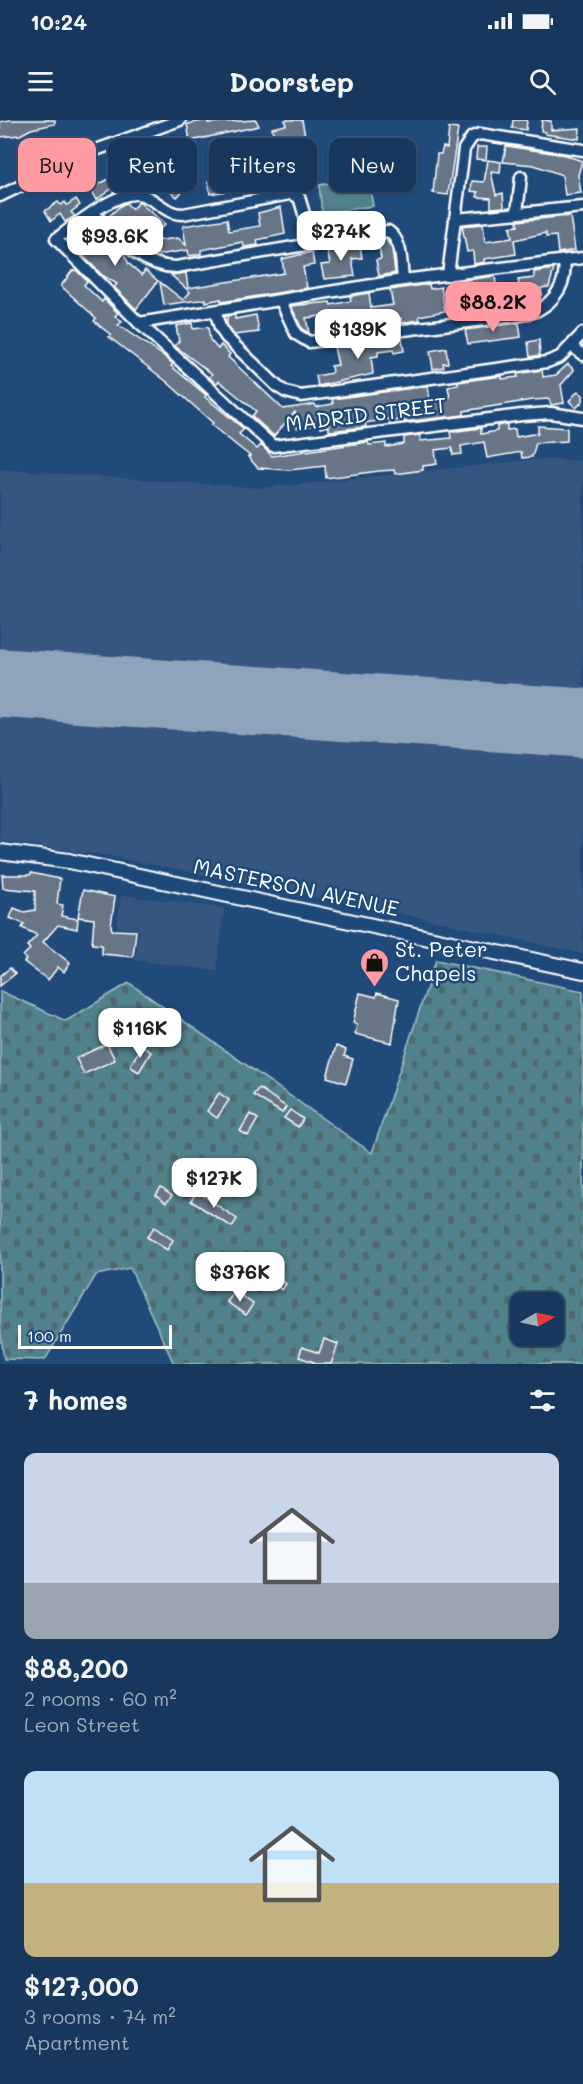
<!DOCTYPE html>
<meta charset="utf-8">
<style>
:root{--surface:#17385c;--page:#203f62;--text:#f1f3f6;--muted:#9eacbb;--line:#365272;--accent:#ff9aa2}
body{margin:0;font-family:Mali,sans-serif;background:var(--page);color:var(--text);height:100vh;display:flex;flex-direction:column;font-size:22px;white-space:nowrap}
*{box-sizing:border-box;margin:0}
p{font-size:20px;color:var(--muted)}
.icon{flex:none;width:33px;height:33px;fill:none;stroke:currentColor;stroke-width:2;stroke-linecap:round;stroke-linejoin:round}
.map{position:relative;height:1244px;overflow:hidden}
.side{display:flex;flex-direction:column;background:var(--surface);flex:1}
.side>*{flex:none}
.guide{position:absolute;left:18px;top:18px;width:548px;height:54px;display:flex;gap:12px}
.needle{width:39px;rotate:81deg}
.buttons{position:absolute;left:510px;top:1172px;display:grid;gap:12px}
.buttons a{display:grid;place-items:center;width:54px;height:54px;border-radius:12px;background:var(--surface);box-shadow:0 2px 4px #0004,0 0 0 2px var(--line);font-size:30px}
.scale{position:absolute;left:18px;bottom:15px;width:154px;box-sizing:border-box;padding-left:6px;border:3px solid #fff;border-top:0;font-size:16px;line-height:21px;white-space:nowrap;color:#fff;-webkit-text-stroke:4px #1f4a7a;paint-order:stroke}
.price{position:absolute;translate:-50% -51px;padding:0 14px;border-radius:12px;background:#fff;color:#222;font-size:20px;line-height:39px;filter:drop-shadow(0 2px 3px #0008)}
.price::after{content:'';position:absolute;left:50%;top:36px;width:18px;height:14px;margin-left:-9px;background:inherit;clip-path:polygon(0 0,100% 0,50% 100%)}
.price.active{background:var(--accent);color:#111}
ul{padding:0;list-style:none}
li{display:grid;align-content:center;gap:12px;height:318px;padding:0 24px}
li span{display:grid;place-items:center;height:186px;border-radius:12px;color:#555}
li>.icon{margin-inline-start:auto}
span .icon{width:108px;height:108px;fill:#fffc;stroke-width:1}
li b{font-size:26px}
h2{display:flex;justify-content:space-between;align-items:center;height:72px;padding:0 24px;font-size:26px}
.chip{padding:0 21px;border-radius:12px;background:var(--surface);box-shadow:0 2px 4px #0004,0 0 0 2px var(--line);font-size:21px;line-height:54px}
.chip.active{background:var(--accent);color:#111}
.status{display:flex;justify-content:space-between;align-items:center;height:42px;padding:0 30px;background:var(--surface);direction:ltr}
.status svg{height:16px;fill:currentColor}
header{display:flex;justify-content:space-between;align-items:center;height:78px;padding:0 24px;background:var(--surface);font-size:27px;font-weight:700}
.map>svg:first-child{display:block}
.built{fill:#35577e}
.cemetery{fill:url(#cemetery-stones);stroke:#a8c0c4;stroke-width:1.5;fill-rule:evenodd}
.park{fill:#51818a;stroke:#a8c0c4;stroke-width:1.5}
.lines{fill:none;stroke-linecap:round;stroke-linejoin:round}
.runway{stroke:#8fa4bc;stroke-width:69}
.building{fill:#677486;stroke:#fff;stroke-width:1.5}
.minor-casing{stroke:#fff;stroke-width:15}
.major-casing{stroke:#fff;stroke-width:18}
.minor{stroke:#1f4a7a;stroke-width:10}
.major{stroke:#1f4a7a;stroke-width:14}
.labels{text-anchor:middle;stroke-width:5;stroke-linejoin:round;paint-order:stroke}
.street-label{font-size:21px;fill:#fff;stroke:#1f4a7a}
.poi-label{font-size:21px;fill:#fff;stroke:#1f4a7a;text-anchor:start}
</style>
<div class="status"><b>10:24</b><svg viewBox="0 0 49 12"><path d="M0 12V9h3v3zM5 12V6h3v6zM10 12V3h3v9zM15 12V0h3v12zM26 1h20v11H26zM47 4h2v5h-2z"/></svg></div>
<header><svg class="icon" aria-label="menu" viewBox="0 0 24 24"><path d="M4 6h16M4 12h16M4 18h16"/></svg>Doorstep<svg class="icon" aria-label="search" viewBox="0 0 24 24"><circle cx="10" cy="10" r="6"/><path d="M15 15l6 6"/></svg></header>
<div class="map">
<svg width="583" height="1244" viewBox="0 0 583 1244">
<defs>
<pattern id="cemetery-stones" width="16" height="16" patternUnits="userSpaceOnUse" patternTransform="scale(1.5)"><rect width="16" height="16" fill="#51818a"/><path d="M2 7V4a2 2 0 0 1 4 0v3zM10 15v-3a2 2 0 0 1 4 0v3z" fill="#4f696e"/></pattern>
</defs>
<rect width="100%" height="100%" fill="#1f4a7a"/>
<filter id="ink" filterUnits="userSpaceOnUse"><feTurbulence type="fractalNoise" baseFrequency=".0167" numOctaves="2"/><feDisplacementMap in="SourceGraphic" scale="12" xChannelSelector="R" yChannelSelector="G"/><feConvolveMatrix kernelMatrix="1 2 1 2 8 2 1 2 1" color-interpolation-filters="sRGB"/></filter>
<g filter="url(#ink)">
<g class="built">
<polygon points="550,338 583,341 583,834 432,800 109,736 0,721 0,349 260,368"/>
<polygon points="121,775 224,788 217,851 135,840 139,810 117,807"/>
</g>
<path class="cemetery" d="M436,840L583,871V1244H174L130,1148L96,1155L45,1240L4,1239L0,1207V871L66,901L129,863L372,1033ZM520,1182H554V1215H520Z"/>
<polygon class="park" points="368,58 373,86 322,93 319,65"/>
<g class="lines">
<polyline class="runway" points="0,563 583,603"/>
</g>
<g class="building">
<polygon points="9,0 55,0 55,4 31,9 20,15 0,17 0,2"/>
<polygon points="208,0 208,3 256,0 259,6 190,21 187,4"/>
<polygon points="285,0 302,0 306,21 299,22 307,67 267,71 258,70 257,66 210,74 208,62 284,49 281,27 276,28 272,8 286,5"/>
<polygon points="513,0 527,0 526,10 512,8"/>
<polygon points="542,0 551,1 551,10 580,8 579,19 545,14 545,12 541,11"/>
<polygon points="449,8 458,9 448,75 433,73 437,34 441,34 443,27 447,28"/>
<polygon points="345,25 373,26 372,41 389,39 391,51 381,53 380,49 343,46"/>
<polygon points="506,26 565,35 582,41 578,55 581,73 565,75 562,55 534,45 503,42"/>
<polygon points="477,27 487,27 486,40 476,39"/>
<polygon points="488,40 501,42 500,53 491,52 496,75 503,73 504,87 491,88 491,78 477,77 478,72 471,71 472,61 484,62"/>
<polygon points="165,52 185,69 177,77 157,60"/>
<polygon points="120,53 128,68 113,72 117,65 96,80 90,69"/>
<polygon points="76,79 80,85 71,92 75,96 65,102 60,94 51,101 45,91 58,82 61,85 65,82 67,85"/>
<polygon points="139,82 165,104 142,128 108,97 120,86 126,83 132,89"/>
<polygon points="281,87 285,114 257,120 258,125 244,127 243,122 201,130 201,134 189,136 188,130 158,135 155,121 178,118 186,125 183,106 227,99 229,111 260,106 258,93"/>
<polygon points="570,96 575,130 558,133 556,116 546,117 546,113 514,120 516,134 484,139 485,142 474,144 473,131 467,132 462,106 483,104 485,122 512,118 510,107 518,106 517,101"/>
<polygon points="95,105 122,131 129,144 142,155 145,150 158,161 136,189 114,167 117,164 102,155 74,127"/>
<polygon points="386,119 392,129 395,153 379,156 376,140 381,139 378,120"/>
<polygon points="349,125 360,125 362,138 352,139 355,156 324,159 321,145 330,144 327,129"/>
<polygon points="312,132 314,145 303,147 307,168 221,182 221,179 206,182 206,179 164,185 160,162 183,180 190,172 171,155 186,153 188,168 284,153 282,139"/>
<polygon points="554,149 549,167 541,168 542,174 529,186 519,187 518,182 461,191 460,161 495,156 497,173 520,170 518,160 534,158 534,152"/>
<polygon points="76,150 87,161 84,165 102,182 104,179 118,193 115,196 122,202 118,205 165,237 173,244 171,246 206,275 205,277 244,309 239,314 257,329 261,325 272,336 368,322 369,325 386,323 386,327 404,324 404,317 420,315 420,321 451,318 450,312 481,308 481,314 497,311 497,306 507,304 507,310 515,309 516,317 538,313 538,306 567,308 567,321 536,323 532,337 522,338 521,332 487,338 484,322 461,326 462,334 453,335 452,328 435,330 437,344 423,346 423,350 395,354 394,350 379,351 326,358 325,346 289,350 258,348 248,337 250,336 211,305 213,303 166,261 109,217 111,215 94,201 96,198 61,166 72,151"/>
<polygon points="429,164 430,169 441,167 445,191 419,196 420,200 412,201 402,203 401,198 371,203 372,206 338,209 336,194 306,198 309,213 302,209 291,186 330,182 331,185 351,181 350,176 369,173 371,188 393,185 390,170"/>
<polygon points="235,195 235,199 256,195 259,212 234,215 227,205 227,196"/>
<polygon points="192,203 193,209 208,207 210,220 218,229 221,225 230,234 228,237 283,289 315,284 316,287 333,284 332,279 428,266 430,281 450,277 448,267 458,265 458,262 502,256 502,259 518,257 517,254 542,250 543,257 556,255 568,244 574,250 561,265 564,283 551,285 549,279 532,280 464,291 464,295 404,302 404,299 390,302 390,299 365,303 366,307 329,311 329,306 321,308 320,304 297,308 295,292 274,316 252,296 256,291 219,261 216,264 209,257 212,254 175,226 179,221 176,206"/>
<polygon points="519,203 521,217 468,224 465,210"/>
<polygon points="402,218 404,231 394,233 393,230 378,232 378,236 371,237 373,254 318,266 316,256 332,253 331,246 338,245 334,227"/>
<polygon points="539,220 540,235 530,237 528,222"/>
<polygon points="446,228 448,243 443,243 444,247 433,249 430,231"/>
<polygon points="578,271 583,275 583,281 576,288 569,281"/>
<polygon points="31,753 60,759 57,784 63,785 61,796 78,799 77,809 58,805 43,822 70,843 64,852 58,847 48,860 24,842 26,840 23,836 30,829 27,826 37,815 22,808 24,804 10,798 14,788 24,792 35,790 35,771 3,768 2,755 30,755"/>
<polygon points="83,770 115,777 111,806 112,810 136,811 133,837 102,834 102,825 92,824 94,799 78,797"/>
<polygon points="10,848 15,854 0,866 0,856"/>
<polygon points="360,873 376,877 377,873 399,879 392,923 355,914 357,904 353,903"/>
<polygon points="154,896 173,910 168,918 148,904"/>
<polygon points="107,924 115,940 84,954 76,938"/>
<polygon points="142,926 151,932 139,952 131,947 131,944"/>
<polygon points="336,926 346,930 344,936 353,939 346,963 327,957"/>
<polygon points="259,968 286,987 282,993 253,975"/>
<polygon points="219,973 229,980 217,998 207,991"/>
<polygon points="290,990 303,999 298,1007 284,998"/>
<polygon points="250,994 258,999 248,1016 240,1011"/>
<polygon points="161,1068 172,1076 166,1083 156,1075"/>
<polygon points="197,1071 237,1099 232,1107 191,1081"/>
<polygon points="154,1107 173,1120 167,1130 147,1117"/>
<polygon points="205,1143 238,1163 232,1172 201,1150"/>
<polygon points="267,1151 286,1164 282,1170 263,1158"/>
<polygon points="235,1171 253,1184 246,1195 227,1182"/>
<polygon points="324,1219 338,1224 331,1244 313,1244 314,1242 299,1237 302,1227 319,1233"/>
</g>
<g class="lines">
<defs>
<g id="minor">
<polyline points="0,76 93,31 180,0"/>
<path d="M93,93C117,116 140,147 176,147L388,111C403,121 401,143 403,160"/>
<polyline points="517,93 521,57"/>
<polyline points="455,99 583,87"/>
<path d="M313,124L299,77L290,74L183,94C165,94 158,80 142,75C120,67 74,106 56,119L139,203L273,326L522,295L551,293L583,298"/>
<polyline points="448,155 464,29 472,17 480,14 583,30"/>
<path d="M281,181L296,214L309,222L522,195C548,191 568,168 564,141"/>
<polyline points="216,193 220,208 226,217 278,267 286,272 301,276 547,242 560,237 583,213"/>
<polyline points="139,203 403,160 583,138"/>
<polyline points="572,226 583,235"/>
</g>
<polyline id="major" points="0,732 69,741 583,851"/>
</defs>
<use href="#minor" class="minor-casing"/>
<use href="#major" class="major-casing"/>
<use href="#minor" class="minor"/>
<use href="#major" class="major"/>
</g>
</g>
<defs>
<symbol id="shop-pin" viewBox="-11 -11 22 30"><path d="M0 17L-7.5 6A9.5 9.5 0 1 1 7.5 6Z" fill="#ff9aa2" stroke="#1f4a7a"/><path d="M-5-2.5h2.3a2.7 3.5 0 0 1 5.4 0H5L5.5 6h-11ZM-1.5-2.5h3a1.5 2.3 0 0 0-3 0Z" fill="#111"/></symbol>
</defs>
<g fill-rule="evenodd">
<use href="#shop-pin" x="358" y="826" width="33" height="45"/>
</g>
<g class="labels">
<g class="street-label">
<text transform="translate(366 295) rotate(-7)" y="7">MADRID STREET</text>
<text transform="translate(296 768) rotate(12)" y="7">MASTERSON AVENUE</text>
</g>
<g class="poi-label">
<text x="395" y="837">St. Peter<tspan x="395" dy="24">Chapels</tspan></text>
</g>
</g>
</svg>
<div class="buttons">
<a><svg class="needle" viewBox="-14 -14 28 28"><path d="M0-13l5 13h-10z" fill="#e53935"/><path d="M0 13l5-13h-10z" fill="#9eacbb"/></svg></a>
</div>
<div class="scale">100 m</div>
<b class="price" style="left:341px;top:142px">$274K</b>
<b class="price" style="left:115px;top:147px">$93.6K</b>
<b class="price active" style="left:493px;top:213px">$88.2K</b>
<b class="price" style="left:358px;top:240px">$139K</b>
<b class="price" style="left:140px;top:939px">$116K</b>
<b class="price" style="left:214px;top:1089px">$127K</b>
<b class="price" style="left:240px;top:1183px">$376K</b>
<div class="guide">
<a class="chip active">Buy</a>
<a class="chip">Rent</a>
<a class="chip">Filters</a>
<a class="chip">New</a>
</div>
</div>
<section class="side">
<h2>7 homes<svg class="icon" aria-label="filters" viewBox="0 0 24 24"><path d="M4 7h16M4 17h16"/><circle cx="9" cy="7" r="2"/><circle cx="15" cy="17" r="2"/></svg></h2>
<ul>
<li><span style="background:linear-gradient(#c9d6e8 70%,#9aa5b1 0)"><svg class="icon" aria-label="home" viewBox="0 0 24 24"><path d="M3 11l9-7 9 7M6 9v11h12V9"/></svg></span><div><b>$88,200</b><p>2 rooms · 60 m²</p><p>Leon Street</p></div></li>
<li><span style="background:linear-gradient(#bfe0f5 60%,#c2b280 0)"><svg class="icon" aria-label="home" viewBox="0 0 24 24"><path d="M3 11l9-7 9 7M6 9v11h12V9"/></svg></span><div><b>$127,000</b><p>3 rooms · 74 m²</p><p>Apartment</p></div></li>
</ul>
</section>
